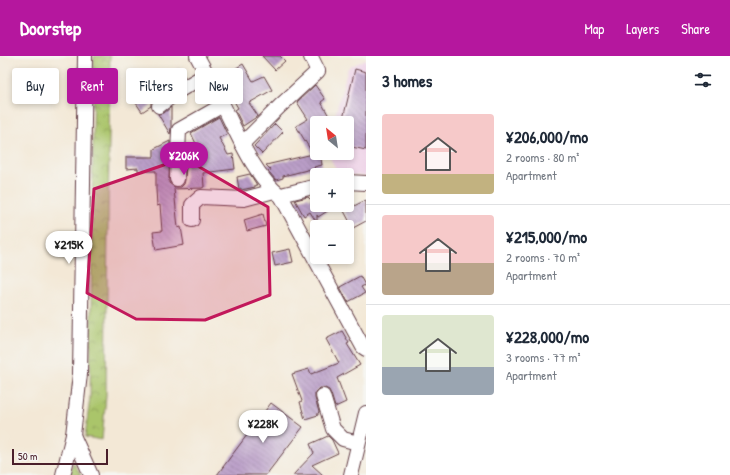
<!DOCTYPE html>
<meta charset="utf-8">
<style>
:root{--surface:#fff;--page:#f2f2f3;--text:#1f2937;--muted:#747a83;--line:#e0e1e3;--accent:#b5179e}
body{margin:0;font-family:"Patrick Hand",sans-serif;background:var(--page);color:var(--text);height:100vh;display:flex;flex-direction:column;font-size:15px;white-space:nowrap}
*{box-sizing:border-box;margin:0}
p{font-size:13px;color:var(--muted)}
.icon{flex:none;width:22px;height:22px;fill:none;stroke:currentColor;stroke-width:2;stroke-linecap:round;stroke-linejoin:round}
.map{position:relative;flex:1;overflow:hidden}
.side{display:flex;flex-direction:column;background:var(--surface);width:364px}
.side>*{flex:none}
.hud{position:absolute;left:12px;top:12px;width:294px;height:36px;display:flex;gap:8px}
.needle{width:26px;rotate:330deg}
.tools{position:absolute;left:310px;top:60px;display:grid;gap:8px}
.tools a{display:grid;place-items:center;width:44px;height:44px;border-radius:4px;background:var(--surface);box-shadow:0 2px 6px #0003;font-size:20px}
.scale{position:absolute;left:12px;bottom:10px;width:96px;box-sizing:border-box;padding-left:4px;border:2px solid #4a1f2b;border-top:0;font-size:11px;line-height:14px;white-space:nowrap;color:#4a1f2b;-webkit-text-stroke:3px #f6f6f2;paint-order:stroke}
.price{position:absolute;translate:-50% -34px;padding:0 9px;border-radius:14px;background:#fff;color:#222;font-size:13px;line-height:26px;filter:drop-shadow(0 1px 2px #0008)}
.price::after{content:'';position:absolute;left:50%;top:24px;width:12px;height:9px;margin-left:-6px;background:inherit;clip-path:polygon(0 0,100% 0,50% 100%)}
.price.on{background:var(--accent);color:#fff}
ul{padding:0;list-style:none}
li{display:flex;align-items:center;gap:12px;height:100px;padding:0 16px}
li+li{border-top:1px solid var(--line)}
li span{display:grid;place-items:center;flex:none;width:112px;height:80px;border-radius:4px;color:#555}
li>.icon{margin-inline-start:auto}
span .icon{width:48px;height:48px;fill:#fffc;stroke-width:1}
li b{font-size:17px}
h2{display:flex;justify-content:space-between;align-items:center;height:48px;padding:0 16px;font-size:17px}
.chip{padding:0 14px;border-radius:4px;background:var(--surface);box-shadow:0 2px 6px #0003;font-size:14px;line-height:36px}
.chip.on{background:var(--accent);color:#fff}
header{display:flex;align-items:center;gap:24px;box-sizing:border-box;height:56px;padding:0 20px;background:var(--accent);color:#fff}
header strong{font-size:19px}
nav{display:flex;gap:22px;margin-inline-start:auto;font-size:14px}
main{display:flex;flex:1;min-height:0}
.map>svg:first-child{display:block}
.built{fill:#eed0e7}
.grass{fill:url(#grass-dots);stroke:#7a724b}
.park{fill:url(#park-crowns);stroke:#7a724b}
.building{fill:url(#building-back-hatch)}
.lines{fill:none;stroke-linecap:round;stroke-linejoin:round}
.minor-casing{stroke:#633d45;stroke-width:16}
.minor{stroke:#fff;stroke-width:14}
.marked{fill:#c2185b;fill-opacity:0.2;stroke:#c2185b;stroke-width:3;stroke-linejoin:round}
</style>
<header>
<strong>Doorstep</strong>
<nav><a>Map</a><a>Layers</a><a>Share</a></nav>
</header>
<main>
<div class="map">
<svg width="366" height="419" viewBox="0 0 366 419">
<defs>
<pattern id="grass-dots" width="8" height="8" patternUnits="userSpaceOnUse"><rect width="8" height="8" fill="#aac56b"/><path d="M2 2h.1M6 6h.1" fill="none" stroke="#8c9f58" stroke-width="1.8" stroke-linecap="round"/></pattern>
<pattern id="park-crowns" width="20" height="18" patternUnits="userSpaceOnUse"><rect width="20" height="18" fill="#aac56b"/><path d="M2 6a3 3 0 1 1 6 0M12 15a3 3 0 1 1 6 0" fill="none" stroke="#8c9f58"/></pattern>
<pattern id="building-back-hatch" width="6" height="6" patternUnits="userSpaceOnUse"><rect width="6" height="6" fill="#ba9ec8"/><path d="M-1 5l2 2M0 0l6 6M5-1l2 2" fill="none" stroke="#9980a3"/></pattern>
</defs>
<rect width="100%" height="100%" fill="#f6f6f2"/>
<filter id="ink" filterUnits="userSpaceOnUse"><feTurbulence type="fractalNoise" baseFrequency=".025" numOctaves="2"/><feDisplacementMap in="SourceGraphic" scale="8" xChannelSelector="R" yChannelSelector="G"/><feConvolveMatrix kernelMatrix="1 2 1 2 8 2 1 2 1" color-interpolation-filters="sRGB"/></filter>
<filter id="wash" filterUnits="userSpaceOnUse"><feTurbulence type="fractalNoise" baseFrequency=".012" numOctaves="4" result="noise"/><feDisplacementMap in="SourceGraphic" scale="16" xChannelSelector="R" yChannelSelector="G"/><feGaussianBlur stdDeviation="0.9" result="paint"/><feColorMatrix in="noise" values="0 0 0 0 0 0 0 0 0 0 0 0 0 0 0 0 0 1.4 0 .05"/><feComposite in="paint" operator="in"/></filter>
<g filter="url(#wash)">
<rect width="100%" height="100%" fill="#f3e8d6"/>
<polygon class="built" points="366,3 366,120 339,118 330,102 329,97 347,97 347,67 333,67 348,12"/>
<polygon class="grass" points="73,406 81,419 70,419"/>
<polygon class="park" points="94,0 110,0 106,340 102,384 85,381 90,341"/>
<g id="blocks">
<g class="building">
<polygon points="262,0 280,0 285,5 275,14"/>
<polygon points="243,8 253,25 264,20 272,34 249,47 258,60 243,70 235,54 238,52 226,31 225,32 218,22 232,13 233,14"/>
<polygon points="179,12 185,21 175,27 154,43 151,46 151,50 142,56 132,41"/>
<polygon points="355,13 366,16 366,94 347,90 347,67 342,67"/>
<polygon points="315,29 325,43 321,46 333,67 317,67 317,97 320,97 322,109 314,111 315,112 283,120 283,122 276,124 268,115 271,114 266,109 313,98 296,70 308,63 297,46"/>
<polygon points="171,51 171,72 170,78 158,58 164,57"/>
<polygon points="219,61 227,78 219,82 228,99 233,98 235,113 203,117 204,131 202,132 174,133 178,172 181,171 184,189 156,194 153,176 162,175 160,149 157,150 156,133 156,115 138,115 138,112 126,113 126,101 154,101 154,93 170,85 169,123 169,127 173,130 176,131 181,131 184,128 185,124 187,94 199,94 191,77"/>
<polygon points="275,68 283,76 262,98 254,90"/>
<polygon points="250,118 257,129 255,129 255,131 241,134 241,132 239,133 237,121"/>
<polygon points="317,139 317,149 337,149 318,161 317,159 317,167 310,156 304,160 295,144 308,141 310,143"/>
<polygon points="366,144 366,165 353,172 344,155"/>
<polygon points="263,158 266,170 247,175 244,164"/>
<polygon points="290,193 293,206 275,210 272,197"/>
<polygon points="360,220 365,229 361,231 365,237 348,246 340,231"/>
<polygon points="342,275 349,287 347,288 360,309 337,322 346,346 335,351 331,338 329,334 325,332 320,332 317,335 315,338 315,342 319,356 318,357 318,359 305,363 300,346 302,345 292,318 309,313 311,318 339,307 326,283"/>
<polygon points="271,347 303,371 266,419 217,419"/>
<polygon points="328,380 332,384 338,397 312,409 323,419 293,419 314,397 310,388"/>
</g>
</g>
</g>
<g filter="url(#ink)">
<use href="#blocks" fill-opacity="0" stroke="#633d45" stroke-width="1"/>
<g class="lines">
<defs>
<g id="minor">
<path d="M197,0C206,16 215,33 223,49C237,77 255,122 281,140L363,291L366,293"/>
<polyline points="159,50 180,34 207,18"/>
<polyline points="242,88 280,50 318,15 311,1 311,0"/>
<polyline points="177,123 179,74 223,49"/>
<polyline points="347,126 366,127"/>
<polyline points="281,140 285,138 317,130"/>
<polyline points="192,164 192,149 201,141 244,143 274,135"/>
<polyline points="323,340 333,373 343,383 358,387"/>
<polyline points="73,379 91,419"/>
<polyline points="63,419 73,379 80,318 85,0"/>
<polyline points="351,419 366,357"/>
</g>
</defs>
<use href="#minor" class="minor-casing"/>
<use href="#minor" class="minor"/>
</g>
</g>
<path class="marked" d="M184,102L268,151L270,239L205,264L136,263L87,237L94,133Z"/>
</svg>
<div class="tools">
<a><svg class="needle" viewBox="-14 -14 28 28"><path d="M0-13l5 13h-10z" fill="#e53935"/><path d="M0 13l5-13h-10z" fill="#747a83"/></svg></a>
<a>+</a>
<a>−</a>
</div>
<div class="scale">50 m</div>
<b class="price on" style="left:184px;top:120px">¥206K</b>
<b class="price" style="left:69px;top:209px">¥215K</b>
<b class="price" style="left:263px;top:388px">¥228K</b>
<div class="hud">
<a class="chip">Buy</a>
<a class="chip on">Rent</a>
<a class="chip">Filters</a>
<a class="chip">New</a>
</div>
</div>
<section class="side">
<h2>3 homes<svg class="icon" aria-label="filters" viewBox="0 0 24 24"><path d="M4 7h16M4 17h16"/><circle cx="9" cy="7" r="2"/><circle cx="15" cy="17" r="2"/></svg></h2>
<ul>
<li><span style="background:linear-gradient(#f6c9c9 75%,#c2b280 0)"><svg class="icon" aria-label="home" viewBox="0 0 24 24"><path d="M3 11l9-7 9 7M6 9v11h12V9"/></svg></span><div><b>¥206,000/mo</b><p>2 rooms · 80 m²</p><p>Apartment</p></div></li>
<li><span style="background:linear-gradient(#f6c9c9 60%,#b9a48a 0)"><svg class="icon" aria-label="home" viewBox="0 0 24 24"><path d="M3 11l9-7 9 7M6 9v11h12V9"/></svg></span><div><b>¥215,000/mo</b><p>2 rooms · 70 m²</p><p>Apartment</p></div></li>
<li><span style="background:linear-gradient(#dfe7d0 65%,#9aa5b1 0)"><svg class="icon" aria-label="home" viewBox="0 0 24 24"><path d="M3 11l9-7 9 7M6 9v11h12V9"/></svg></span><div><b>¥228,000/mo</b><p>3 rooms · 77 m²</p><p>Apartment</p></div></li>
</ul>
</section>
</main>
